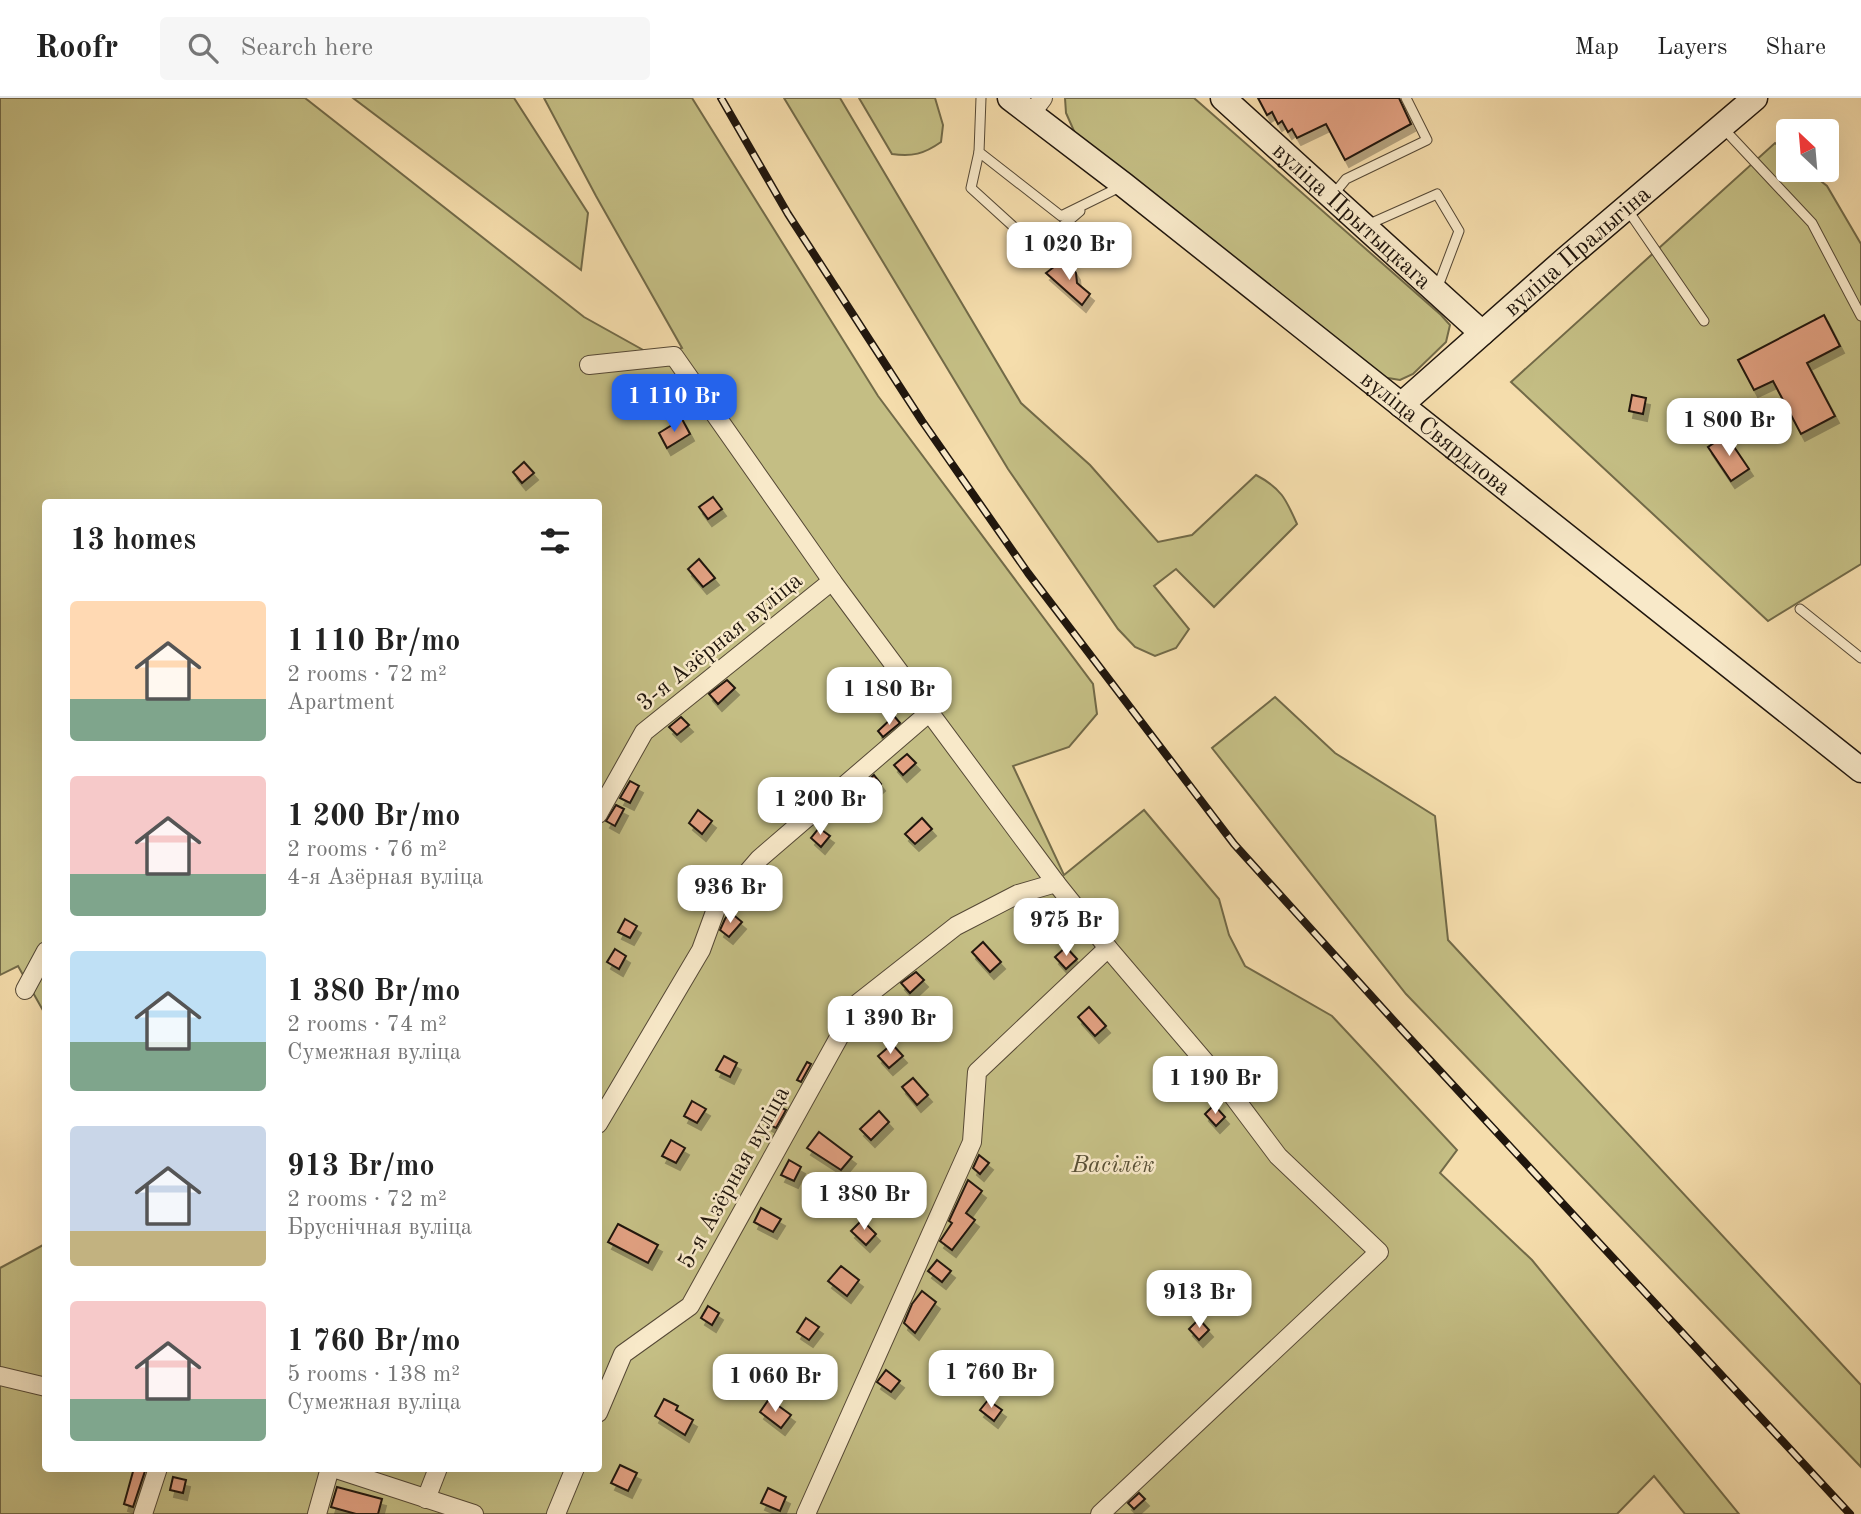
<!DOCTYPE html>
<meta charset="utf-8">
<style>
:root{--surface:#fff;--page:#f6f6f6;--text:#222;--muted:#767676;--line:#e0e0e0;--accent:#2563eb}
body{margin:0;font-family:"Old Standard TT",serif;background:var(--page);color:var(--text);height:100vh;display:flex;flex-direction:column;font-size:26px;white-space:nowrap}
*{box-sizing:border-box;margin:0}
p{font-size:23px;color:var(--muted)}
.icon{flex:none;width:38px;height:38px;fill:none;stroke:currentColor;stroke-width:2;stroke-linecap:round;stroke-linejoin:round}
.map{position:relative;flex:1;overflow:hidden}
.sheet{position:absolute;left:42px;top:401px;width:560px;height:973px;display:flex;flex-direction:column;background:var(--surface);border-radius:7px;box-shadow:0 7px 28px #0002}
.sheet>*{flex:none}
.needle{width:46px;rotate:334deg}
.buttons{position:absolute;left:1776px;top:21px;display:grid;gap:14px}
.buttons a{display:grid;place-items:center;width:63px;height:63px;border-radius:7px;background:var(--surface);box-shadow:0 7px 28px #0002;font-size:35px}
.price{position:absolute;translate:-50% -60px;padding:0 16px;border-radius:14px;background:#fff;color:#222;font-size:23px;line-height:46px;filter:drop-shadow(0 2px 4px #0008)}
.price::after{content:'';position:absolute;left:50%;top:42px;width:21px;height:16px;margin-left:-10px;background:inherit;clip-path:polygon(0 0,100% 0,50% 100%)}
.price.on{background:var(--accent);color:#fff}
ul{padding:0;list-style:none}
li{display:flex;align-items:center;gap:21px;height:175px;padding:0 28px}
li span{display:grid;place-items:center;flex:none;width:196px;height:140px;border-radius:7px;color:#555}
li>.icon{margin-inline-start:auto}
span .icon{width:84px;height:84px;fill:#fffc;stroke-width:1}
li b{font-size:30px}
h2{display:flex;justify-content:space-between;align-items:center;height:84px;padding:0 28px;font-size:30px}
header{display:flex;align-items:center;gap:42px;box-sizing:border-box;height:98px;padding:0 35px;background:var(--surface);border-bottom:2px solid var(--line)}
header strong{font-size:33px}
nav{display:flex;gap:38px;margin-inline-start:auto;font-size:24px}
.search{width:490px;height:63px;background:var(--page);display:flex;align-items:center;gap:18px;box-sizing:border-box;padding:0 24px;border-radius:7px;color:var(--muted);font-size:26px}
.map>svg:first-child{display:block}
.green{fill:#c4be84;stroke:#726a48;stroke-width:2}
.building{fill:#e2a182;stroke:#20160d;stroke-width:2;filter:url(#shadow)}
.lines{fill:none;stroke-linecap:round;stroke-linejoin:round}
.lane-casing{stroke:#554835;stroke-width:11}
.street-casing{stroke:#554835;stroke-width:20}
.secondary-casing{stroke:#20160d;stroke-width:27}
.lane{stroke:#f8e9c9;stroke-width:9}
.street{stroke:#f8e9c9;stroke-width:18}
.secondary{stroke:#f8e9c9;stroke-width:24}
.rail-casing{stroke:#20160d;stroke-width:8}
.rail{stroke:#f8e9c9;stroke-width:5;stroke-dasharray:16;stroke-linecap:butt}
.labels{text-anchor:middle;stroke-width:5;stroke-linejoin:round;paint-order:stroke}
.street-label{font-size:24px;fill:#20160d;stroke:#f8e9c9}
.park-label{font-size:24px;font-style:italic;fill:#595137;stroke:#f8e9c9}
</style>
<header>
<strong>Roofr</strong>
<div class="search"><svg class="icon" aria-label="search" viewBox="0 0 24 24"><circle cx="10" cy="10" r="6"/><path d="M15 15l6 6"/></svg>Search here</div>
<nav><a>Map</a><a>Layers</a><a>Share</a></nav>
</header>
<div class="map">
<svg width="1861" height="1416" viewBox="0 0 1861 1416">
<defs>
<filter id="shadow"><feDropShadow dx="4" dy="7" stdDeviation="0" flood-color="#0004"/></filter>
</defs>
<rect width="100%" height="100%" fill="#f5ddac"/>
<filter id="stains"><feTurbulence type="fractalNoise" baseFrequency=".00286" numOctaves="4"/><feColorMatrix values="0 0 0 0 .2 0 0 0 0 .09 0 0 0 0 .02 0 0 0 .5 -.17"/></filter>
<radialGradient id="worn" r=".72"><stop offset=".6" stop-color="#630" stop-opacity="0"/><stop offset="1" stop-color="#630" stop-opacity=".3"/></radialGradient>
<g class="green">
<polygon points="0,0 305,0 584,219 654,258 682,250 596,98 544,0 692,0 878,298 1093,586 1097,616 1069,649 1013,668 1064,777 1144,712 1219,801 1229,837 1245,868 1332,918 1457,1052 1440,1075 1532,1162 1739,1416 1685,1416 1654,1378 1617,1416 0,1416 0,1170 45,1146 46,1370 598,1370 598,404 46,404 45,916 18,868 0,877"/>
<polygon points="353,0 514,0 588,115 581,172"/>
<path d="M784,0H840L1021,305L1090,367L1158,444L1192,437L1256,377C1281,390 1286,401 1297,426L1214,509L1176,471L1154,488L1189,531L1176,550L1155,558L1135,549L1118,531L1008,371Z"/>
<path d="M859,0H935L943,27L941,44C924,56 912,59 892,56Z"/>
<polygon points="1065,0 1194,0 1441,217 1450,227 1446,244 1413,276 1400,282 1382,279 1078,42 1066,15"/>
<polygon points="1775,45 1788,56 1788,72 1807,72 1827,88 1861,146 1861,466 1768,523 1511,284"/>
<polygon points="1275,599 1335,655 1435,718 1448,842 1861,1287 1861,1369 1406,896 1212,650"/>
</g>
<g class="building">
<polygon points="1258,0 1399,0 1411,26 1345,62 1326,26 1297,40 1292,31 1288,34 1282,23 1278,26 1272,14 1267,17"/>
<polygon points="1059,165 1072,169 1076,175 1077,185 1090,196 1082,207 1046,175"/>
<polygon points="1824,217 1840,248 1807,265 1835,318 1801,336 1773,283 1754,292 1738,262"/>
<polygon points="1632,297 1646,300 1643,316 1629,313"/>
<polygon points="682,321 690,336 667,350 659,335"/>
<polygon points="1726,337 1749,371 1731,383 1708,349"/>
<polygon points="524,364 534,375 522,385 513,374"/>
<polygon points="713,399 722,411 708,421 699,409"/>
<polygon points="699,461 715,480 703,489 688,471"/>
<polygon points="727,582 735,590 718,606 709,596"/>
<polygon points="894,618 900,625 883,639 878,633"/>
<polygon points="681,619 689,627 677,637 669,629"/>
<polygon points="907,656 916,665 903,677 894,667"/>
<polygon points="874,677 881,686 869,697 861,689"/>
<polygon points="630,683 639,688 630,705 620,700"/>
<polygon points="616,707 624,711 615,728 606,723"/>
<polygon points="698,712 712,723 702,736 689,725"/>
<polygon points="922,720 932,731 915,746 905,736"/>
<polygon points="819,730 830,738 821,749 811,740"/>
<polygon points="730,814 742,824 729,839 720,832 725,821"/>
<polygon points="625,821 637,828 630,840 618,834"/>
<polygon points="983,844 1001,864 990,874 972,854"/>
<polygon points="1066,849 1077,861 1066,871 1055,859"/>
<polygon points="615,851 626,858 619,871 607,864"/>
<polygon points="916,874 924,882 910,895 901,885"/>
<polygon points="841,901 846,903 836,921 832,919"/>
<polygon points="1089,909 1106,928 1095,938 1078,919"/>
<polygon points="892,946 903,958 889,970 878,958"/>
<polygon points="724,958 737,965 730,979 716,972"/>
<polygon points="807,964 811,966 801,984 797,982"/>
<polygon points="913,980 928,997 917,1007 902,989"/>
<polygon points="692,1003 706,1011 697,1025 684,1018"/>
<polygon points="1214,1007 1225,1019 1216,1028 1205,1016"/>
<polygon points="778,1008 786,1012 776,1030 768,1026"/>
<polygon points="879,1013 889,1024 871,1042 860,1031"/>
<polygon points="819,1034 852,1059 841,1072 807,1050"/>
<polygon points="671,1042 685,1050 676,1065 662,1058"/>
<polygon points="979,1057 989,1065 980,1076 973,1070"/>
<polygon points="789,1062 801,1069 794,1083 781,1077"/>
<polygon points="968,1082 982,1093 966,1115 975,1122 952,1152 940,1143 952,1125 949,1123"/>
<polygon points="761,1110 781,1121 773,1134 754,1124"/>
<polygon points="862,1122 876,1136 866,1147 851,1133"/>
<polygon points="618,1126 658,1147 648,1165 608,1144"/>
<polygon points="937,1162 951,1173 942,1184 928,1173"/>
<polygon points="841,1168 859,1182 847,1198 828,1183"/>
<polygon points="922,1193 936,1204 915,1235 904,1225 912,1206"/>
<polygon points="708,1208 719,1215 712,1227 701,1220"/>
<polygon points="806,1220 819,1229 809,1242 797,1234"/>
<polygon points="1199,1221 1209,1232 1199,1242 1189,1231"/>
<polygon points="886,1272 900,1283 891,1294 877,1284"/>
<polygon points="765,1276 782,1289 774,1300 756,1288"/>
<polygon points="664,1301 678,1308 676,1312 693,1322 685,1337 655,1318"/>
<polygon points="769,1301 791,1317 781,1330 760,1314"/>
<polygon points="988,1302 1002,1312 994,1323 980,1312"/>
<polygon points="620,1367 637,1375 628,1393 611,1385"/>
<polygon points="134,1370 146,1370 133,1409 124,1406"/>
<polygon points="173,1379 186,1382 183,1395 170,1392"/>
<polygon points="337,1389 382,1401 378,1416 356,1416 331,1409"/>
<polygon points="768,1390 786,1399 780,1413 761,1405"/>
<polygon points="1139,1395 1145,1401 1134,1411 1128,1405"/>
</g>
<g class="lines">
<defs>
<g id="lane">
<polyline points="981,0 979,54 1061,118 1122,88"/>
<polyline points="1723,30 1812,125 1861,218"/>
<polyline points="979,54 971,90 1037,150 1080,113"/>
<polyline points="1333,97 1346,81 1427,42 1406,0"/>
<polyline points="1627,111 1704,223"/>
<polyline points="1367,127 1437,96 1459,133 1437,191"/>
<polyline points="1800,511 1861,560"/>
</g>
<g id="street">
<polyline points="1031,16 1043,0"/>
<polyline points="589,267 674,258 832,483 1056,785 1108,850 1224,986 1278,1058 1379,1154 1100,1416"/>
<polyline points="598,716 644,634 832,483"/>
<polyline points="25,892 46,853"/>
<polyline points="598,1026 701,852 716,811 759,761 931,613"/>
<polyline points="0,1278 46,1289"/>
<polyline points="598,1315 623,1256 690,1208 858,905 956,828 1018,796 1056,785"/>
<polyline points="333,1370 474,1416"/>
<polyline points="426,1401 438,1370"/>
<polyline points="143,1416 158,1370"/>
<polyline points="317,1416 330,1370"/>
<polyline points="556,1416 575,1370"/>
<polyline points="806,1416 972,1044 977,974 1108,850"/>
</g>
<g id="secondary">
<path id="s1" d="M1010,0L1124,87L1861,672"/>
<path id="s2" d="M1223,0L1482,235"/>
<path id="s3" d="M1401,307L1567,160L1755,0"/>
</g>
</defs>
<use href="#lane" class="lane-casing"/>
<use href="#street" class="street-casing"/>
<use href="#secondary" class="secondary-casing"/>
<use href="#lane" class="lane"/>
<use href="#street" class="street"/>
<use href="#secondary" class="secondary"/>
<defs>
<polyline id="rail" points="721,0 788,116 922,323 1028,475 1234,746 1403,933 1850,1416"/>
</defs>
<use href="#rail" class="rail-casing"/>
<use href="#rail" class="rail"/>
</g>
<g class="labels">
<g class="street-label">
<text dy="8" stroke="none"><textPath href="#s2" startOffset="175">вуліца Прытыцкага</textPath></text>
<text dy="8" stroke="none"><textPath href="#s3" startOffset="234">вуліца Пралыгіна</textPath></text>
<text dy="8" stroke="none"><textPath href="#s1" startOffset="542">вуліца Свярдлова</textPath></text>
<text transform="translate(719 543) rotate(-39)" y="8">3-я Азёрная вуліца</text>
<text transform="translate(733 1079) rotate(-61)" y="8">5-я Азёрная вуліца</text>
</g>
<g class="park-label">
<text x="1113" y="1074">Васілёк</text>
</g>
</g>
<rect width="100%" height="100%" filter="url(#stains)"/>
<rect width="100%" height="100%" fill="url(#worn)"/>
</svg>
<div class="buttons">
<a><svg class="needle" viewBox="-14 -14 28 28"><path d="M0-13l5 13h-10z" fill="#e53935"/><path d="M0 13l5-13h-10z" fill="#767676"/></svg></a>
</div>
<b class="price" style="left:1069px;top:184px">1 020 Br</b>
<b class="price on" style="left:674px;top:336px">1 110 Br</b>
<b class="price" style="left:1729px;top:360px">1 800 Br</b>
<b class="price" style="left:889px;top:629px">1 180 Br</b>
<b class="price" style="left:820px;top:739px">1 200 Br</b>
<b class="price" style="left:730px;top:827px">936 Br</b>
<b class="price" style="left:1066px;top:860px">975 Br</b>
<b class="price" style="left:890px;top:958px">1 390 Br</b>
<b class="price" style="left:1215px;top:1018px">1 190 Br</b>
<b class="price" style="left:864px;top:1134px">1 380 Br</b>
<b class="price" style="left:1199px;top:1232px">913 Br</b>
<b class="price" style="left:991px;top:1312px">1 760 Br</b>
<b class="price" style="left:775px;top:1316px">1 060 Br</b>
<section class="sheet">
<h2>13 homes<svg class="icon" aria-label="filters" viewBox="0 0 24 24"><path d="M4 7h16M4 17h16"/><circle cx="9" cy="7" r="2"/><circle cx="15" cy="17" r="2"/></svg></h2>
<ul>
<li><span style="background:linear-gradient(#ffd9b3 70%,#7fa58c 0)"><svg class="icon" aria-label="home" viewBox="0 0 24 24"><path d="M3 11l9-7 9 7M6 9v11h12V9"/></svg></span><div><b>1 110 Br/mo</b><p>2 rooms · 72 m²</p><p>Apartment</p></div></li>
<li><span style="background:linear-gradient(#f6c9c9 70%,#7fa58c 0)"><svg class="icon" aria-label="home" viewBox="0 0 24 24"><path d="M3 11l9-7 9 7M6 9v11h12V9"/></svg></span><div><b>1 200 Br/mo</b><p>2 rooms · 76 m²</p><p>4-я Азёрная вуліца</p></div></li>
<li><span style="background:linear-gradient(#bfe0f5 65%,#7fa58c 0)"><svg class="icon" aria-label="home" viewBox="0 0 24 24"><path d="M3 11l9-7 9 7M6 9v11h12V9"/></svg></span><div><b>1 380 Br/mo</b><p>2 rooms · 74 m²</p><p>Сумежная вуліца</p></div></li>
<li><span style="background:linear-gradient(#c9d6e8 75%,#c2b280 0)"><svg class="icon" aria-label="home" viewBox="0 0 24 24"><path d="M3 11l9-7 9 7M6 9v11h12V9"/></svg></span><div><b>913 Br/mo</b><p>2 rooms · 72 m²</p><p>Бруснічная вуліца</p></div></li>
<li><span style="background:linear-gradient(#f6c9c9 70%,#7fa58c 0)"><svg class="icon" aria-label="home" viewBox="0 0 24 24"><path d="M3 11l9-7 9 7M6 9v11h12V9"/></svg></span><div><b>1 760 Br/mo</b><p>5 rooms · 138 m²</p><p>Сумежная вуліца</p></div></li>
</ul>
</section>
</div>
